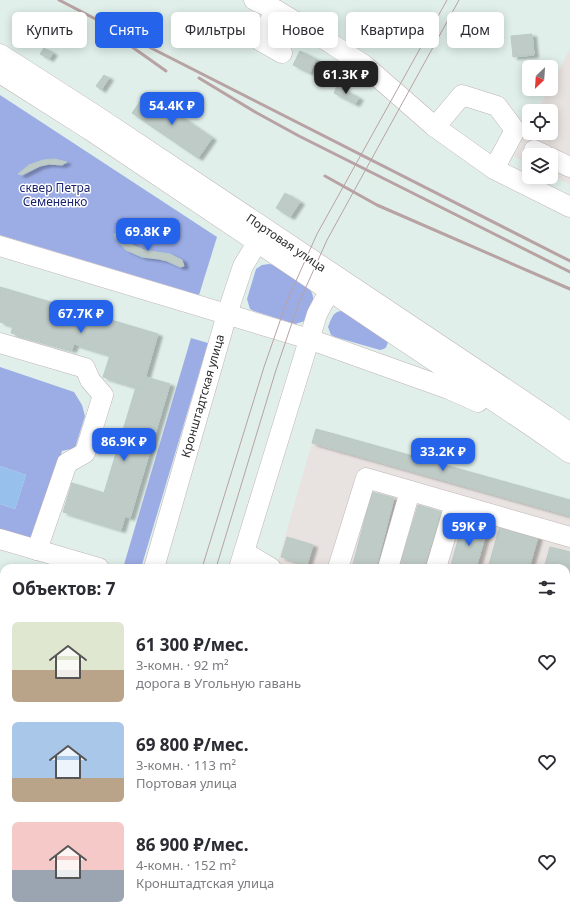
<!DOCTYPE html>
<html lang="ru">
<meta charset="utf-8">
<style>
:root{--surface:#fff;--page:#f2f2f3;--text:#2b2b33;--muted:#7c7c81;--accent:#2563eb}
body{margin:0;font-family:"Noto Sans",sans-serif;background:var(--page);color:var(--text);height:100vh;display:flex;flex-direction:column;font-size:15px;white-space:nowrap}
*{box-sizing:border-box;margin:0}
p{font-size:13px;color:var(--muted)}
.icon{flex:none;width:22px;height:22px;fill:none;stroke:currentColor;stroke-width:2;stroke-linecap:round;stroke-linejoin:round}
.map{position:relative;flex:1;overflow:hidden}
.details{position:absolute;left:0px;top:564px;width:570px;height:356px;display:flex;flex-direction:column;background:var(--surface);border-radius:12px 12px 0 0;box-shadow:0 2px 10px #0003}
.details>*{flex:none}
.guide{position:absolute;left:12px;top:12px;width:546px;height:36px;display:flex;gap:8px}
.needle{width:26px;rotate:205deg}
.tools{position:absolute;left:522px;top:60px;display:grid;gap:8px}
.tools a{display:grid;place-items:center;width:36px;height:36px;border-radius:6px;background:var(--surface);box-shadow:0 2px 10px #0003;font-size:20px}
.price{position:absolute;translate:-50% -34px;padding:0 9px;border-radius:8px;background:var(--accent);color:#fff;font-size:13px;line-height:26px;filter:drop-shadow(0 1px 2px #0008)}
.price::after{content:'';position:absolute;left:50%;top:24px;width:12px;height:9px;margin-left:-6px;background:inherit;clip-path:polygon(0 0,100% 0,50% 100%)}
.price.selected{background:#222;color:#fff}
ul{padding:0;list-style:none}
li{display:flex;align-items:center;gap:12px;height:100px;padding:0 12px}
li span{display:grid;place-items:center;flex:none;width:112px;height:80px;border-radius:6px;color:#555}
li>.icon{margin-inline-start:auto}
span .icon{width:48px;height:48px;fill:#fffc;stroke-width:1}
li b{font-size:17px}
h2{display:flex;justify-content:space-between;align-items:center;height:48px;padding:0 12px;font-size:17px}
.tag{padding:0 14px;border-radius:6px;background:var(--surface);box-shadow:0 2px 10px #0003;font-size:14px;line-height:36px}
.tag.selected{background:var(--accent);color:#fff}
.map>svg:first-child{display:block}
.industrial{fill:#e8e3e0}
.education{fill:#d0f0e9}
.green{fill:#9cade6}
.pitch{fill:#97c0ed}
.building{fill:#bfcbc7;stroke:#b9cbc6;filter:url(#shadow)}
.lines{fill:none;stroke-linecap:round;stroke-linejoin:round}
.minor-casing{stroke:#c1b3b4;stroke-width:21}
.minor{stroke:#fff;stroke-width:20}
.tram{stroke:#b8a2a3;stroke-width:1}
.rail{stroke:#b8a2a3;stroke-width:3}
.labels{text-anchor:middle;stroke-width:3;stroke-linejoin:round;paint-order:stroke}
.park-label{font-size:12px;fill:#19226f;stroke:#fff}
.street-label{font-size:12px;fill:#2d2d2d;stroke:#fff}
</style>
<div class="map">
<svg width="570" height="920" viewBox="0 0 570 920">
<defs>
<filter id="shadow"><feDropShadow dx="4.5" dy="2.5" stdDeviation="1" flood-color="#0004"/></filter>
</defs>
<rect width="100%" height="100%" fill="#e0efea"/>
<g class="industrial">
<polygon points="570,49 570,185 551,175 551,155 529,155 529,164 514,156 529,127 529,133 551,133 551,111 537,111 549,89 551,89 551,85"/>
<polygon points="316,429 570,500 570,692 566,691 566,568 276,568"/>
</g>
<polygon class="education" points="566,719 570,720 570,920 154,920 155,916 566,916"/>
<g class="green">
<polygon points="0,95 217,237 199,295 0,235"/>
<path d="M269,264L275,265L309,288C318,299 310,310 305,321L295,324L254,311L250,309L247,299L256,269L262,265Z"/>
<path d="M340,311L345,312L388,341C387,347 386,349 380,350L335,337L331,335L328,327C331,320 332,313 340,311Z"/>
<polygon points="191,338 208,343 141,568 123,568"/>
<polygon points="0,367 74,392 82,405 85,416 75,448 62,451 35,539 0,534 0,504 15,509 26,475 0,466"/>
<polygon points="0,638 4,639 4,723 0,736"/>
</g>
<polygon class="pitch" points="0,466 26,475 15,509 0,504"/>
<g class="building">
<polygon points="532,34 534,55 513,57 511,36"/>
<polygon points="44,48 53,53 49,59 40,54"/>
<polygon points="300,51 316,59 310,73 293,65"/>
<polygon points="104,75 109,78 101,90 96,86"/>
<polygon points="337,86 359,98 355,104 334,93"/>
<polygon points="146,93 212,138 198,158 132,113"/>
<polygon points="55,159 67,162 62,165 49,164 40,166 22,175 18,174 29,165 43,160"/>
<polygon points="285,193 300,202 290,217 276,208"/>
<polygon points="117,233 122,235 133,245 144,250 170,254 182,260 184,266 180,267 167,261 159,259 142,257 126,250 115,238 114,234"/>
<polygon points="0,287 158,334 142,389 103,377 110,355 74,344 72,350 11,333 13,326 0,322"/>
<polygon points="146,377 170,384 130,518 125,516 121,530 63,512 72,483 104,493 136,387 142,389"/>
<polygon points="316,429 570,500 570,516 312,443"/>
<polygon points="372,492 394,498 376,568 352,568"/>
<polygon points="418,505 441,512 424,568 399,568"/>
<polygon points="463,523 487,530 476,568 450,568"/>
<polygon points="500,526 538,537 529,568 488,568"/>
<polygon points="287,537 313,545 307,565 281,557"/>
<polygon points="550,547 570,552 570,589 566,603 566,568 544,568"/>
<polygon points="0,578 4,579 4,587 0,600"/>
<polygon points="566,627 570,628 570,651 566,649"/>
<polygon points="566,670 570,672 570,684 566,683"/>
<polygon points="4,829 4,916 10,916 8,920 0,920 0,842"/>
<polygon points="566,847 570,848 570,875 566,874"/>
<polygon points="200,916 231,916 230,920 209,920 200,917"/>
<polygon points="308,916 341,916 340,920 306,920"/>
</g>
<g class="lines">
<defs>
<g id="minor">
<polyline points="254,0 276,10 318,35 364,65 435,127 494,169 570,207"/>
<polyline points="276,10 259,40 282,53"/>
<polyline points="0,54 98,117 546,416 570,433"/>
<polyline points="0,73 90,130 537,430 570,453"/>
<polyline points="435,127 462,95 497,106 515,130 494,169"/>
<polyline points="534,150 545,155"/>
<polyline points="551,158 570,167"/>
<polyline points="0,246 309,339 449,389 478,402"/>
<polyline points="0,343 85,368 90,380 103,395 85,453 67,463 37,550"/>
<polyline points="0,539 99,568"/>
<polyline points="244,552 271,568"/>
<polyline points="154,568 227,314 243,266 263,233"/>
<polyline points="239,568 317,314 324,301 337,281"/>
<polyline points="338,568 366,478 570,537"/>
<polyline points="388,568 410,491"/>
<polyline points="436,568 455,504"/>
<polyline points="0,620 4,621"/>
<polyline points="566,660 570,662"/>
<polyline points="0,768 4,754"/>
<polyline points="49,920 51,916"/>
<polyline points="132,920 133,916"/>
</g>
</defs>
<use href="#minor" class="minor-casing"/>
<use href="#minor" class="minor"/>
<g class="tram">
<polyline points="202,568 264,367 287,301 317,234 447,0"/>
<polyline points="216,568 276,370 298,305 327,240 459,0"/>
<polyline points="98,920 99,916"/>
<polyline points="108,920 110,916"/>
</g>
<g class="rail">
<polyline points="59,0 151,48 570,261"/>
<polyline points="111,32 166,71"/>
<polyline points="199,78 257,113 299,136 570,272"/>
<polyline points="325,176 377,205 570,289"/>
</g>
</g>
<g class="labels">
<g class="park-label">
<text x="55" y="192">сквер Петра<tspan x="55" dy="14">Семененко</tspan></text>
</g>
<g class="street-label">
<text transform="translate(286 243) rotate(34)" y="4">Портовая улица</text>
<text transform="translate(203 396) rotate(-74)" y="4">Кронштадтская улица</text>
</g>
</g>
</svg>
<div class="tools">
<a><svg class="needle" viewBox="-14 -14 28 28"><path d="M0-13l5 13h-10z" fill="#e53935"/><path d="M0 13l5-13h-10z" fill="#7c7c81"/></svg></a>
<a><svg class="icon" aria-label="locate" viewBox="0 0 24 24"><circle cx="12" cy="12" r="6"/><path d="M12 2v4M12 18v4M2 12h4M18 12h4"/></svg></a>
<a><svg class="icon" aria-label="layers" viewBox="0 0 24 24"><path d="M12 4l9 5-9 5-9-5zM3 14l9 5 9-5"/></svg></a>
</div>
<b class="price selected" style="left:346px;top:95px">61.3K ₽</b>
<b class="price" style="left:172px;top:126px">54.4K ₽</b>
<b class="price" style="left:148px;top:252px">69.8K ₽</b>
<b class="price" style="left:81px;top:334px">67.7K ₽</b>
<b class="price" style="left:124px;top:462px">86.9K ₽</b>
<b class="price" style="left:443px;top:472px">33.2K ₽</b>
<b class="price" style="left:469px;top:547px">59K ₽</b>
<div class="guide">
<a class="tag">Купить</a>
<a class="tag selected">Снять</a>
<a class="tag">Фильтры</a>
<a class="tag">Новое</a>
<a class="tag">Квартира</a>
<a class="tag">Дом</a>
</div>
<section class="details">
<h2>Объектов: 7<svg class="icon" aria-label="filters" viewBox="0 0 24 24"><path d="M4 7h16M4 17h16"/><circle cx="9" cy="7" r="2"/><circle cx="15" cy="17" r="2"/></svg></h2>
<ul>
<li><span style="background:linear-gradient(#dfe7d0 60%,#b9a48a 0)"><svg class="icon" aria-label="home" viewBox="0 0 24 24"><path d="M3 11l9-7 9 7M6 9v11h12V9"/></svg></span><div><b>61 300 ₽/мес.</b><p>3-комн. · 92 m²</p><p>дорога в Угольную гавань</p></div><svg class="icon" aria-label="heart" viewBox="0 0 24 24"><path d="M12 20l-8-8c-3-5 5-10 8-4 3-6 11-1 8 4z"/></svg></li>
<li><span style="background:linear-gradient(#a9c7e8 70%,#b9a48a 0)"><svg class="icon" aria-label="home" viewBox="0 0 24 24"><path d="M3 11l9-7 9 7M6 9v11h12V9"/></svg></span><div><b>69 800 ₽/мес.</b><p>3-комн. · 113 m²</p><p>Портовая улица</p></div><svg class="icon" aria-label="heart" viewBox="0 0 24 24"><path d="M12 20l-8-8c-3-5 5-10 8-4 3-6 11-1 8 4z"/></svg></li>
<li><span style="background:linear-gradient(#f6c9c9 60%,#9aa5b1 0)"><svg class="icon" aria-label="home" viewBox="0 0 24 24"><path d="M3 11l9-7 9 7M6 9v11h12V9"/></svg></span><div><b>86 900 ₽/мес.</b><p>4-комн. · 152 m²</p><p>Кронштадтская улица</p></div><svg class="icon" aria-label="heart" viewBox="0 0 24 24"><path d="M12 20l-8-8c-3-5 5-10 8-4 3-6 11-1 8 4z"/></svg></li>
</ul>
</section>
</div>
